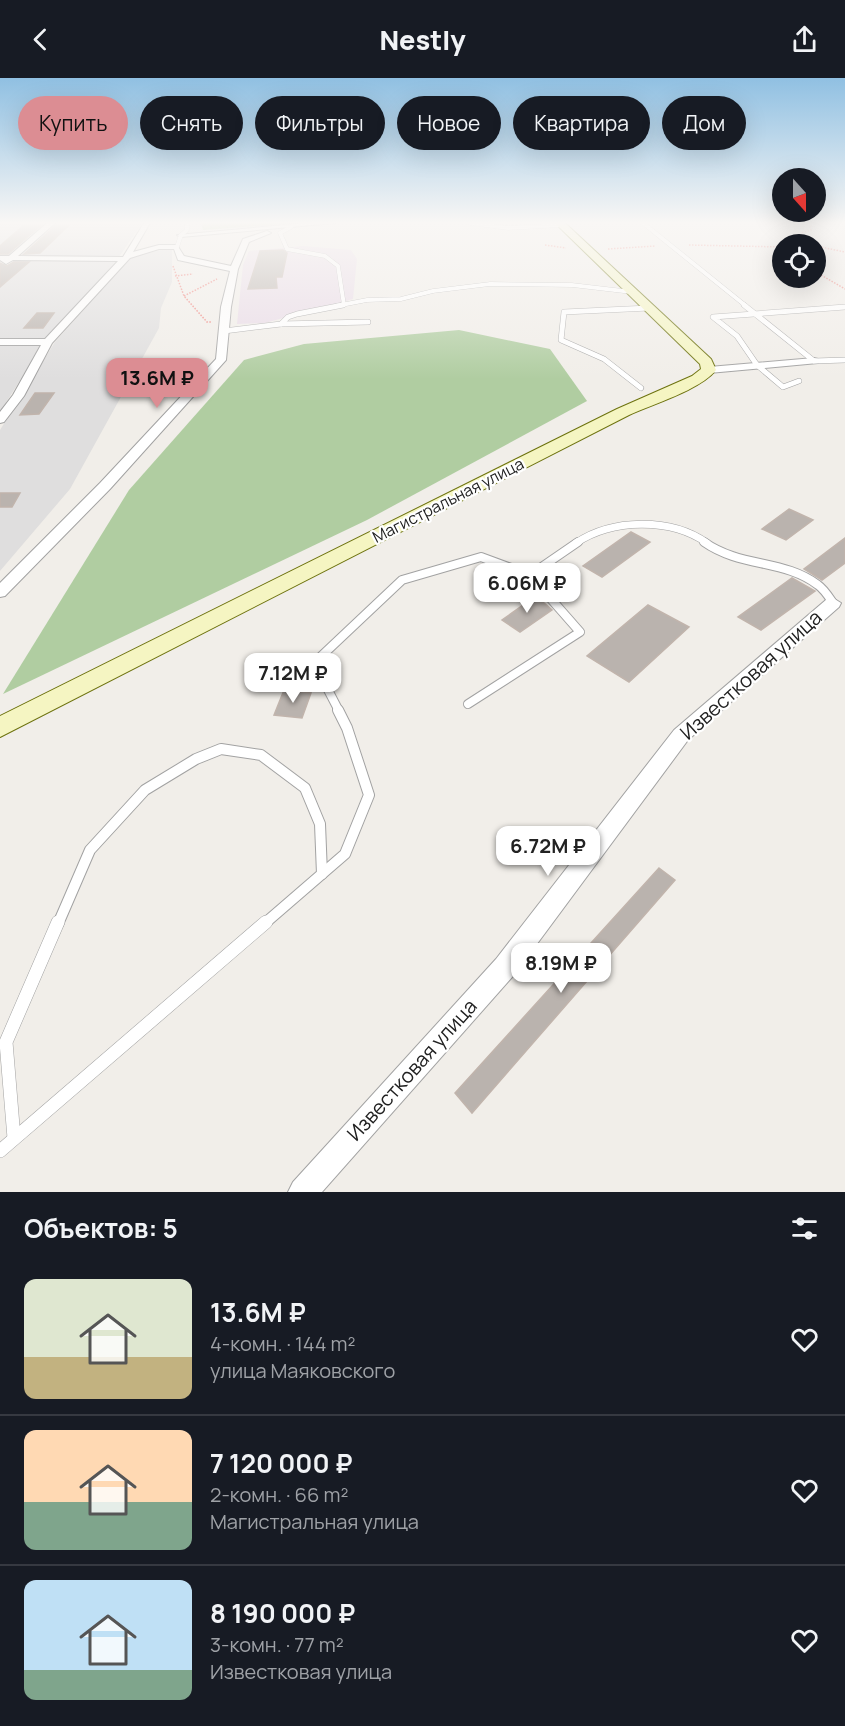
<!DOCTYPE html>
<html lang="ru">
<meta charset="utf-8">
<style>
:root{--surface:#171b24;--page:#242831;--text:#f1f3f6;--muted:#9ea1a6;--line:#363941;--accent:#dc8d93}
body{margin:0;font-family:Manrope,sans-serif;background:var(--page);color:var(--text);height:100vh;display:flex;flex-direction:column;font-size:22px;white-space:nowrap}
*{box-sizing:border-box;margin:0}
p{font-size:20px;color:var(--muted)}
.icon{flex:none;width:33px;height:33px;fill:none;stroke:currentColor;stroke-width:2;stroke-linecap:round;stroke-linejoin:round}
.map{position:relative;height:1114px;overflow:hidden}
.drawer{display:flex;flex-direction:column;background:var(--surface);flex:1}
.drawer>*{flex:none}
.guide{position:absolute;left:18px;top:18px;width:810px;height:54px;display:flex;gap:12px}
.needle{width:39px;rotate:159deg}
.tools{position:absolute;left:772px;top:90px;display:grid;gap:12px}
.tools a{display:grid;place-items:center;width:54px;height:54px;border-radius:50%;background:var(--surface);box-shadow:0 6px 24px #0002;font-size:30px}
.price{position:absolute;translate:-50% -51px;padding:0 14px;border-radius:12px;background:#fff;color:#222;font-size:20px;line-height:39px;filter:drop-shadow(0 2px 3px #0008)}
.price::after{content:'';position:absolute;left:50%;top:36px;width:18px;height:14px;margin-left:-9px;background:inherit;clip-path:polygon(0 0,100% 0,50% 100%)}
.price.current{background:var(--accent);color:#111}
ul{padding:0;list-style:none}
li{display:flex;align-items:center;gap:18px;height:150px;padding:0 24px}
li+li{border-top:2px solid var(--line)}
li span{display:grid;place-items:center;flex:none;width:168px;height:120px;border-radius:12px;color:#555}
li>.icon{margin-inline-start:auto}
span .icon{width:72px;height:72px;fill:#fffc;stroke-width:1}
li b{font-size:26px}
h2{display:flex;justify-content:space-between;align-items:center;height:72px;padding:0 24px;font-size:26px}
.chip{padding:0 21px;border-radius:27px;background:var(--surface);box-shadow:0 6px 24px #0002;font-size:21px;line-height:54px}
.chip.current{background:var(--accent);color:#111}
header{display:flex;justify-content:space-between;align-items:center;height:78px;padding:0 24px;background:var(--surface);font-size:27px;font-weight:800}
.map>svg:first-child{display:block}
.residential{fill:#dfdede}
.industrial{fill:#e9dbe7}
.forest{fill:#b0cda1}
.building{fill:#bab3ae;stroke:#c1b4ac;stroke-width:1.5}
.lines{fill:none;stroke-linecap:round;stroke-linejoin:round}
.lane-far5-casing{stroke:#a2a2a2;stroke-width:4.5}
.lane-far4-casing{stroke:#a2a2a2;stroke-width:6}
.lane-far3-casing{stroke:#a2a2a2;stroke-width:8}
.lane-far2-casing{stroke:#a2a2a2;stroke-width:10}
.lane-far1-casing{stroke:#a2a2a2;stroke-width:12}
.lane-casing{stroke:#a2a2a2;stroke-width:14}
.street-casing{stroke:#a2a2a2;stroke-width:2}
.secondary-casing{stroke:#6d720e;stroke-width:2}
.path{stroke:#ef817b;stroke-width:1.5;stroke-dasharray:1.5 1.5;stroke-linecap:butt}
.lane-far5{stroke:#fff;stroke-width:4}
.lane-far4{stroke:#fff;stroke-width:5}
.lane-far3{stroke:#fff;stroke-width:7}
.lane-far2{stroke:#fff;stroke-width:8}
.lane-far1{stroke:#fff;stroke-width:10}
.lane{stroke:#fff;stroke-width:13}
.street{fill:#fff;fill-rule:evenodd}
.secondary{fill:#f5f5c2;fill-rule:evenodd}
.labels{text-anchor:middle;stroke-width:4.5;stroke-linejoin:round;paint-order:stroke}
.street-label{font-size:16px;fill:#212121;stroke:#fff}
.near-street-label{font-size:20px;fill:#212121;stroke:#fff}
</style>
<header><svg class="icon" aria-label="back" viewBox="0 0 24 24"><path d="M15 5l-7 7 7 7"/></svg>Nestly<svg class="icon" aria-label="share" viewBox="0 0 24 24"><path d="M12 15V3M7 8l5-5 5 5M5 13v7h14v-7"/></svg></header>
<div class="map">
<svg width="845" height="1114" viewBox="0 0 845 1114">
<rect width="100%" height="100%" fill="#f1eee9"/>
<g class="residential">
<polygon points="0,145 47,145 9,178 0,178"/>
<polygon points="55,145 142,145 119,179 18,178"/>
<polygon points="161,172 172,172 172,204 161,230 159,250 70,411 0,493 0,352 55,264 132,178"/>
<polygon points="15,181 117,182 47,262 0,262 0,194"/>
<polygon points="0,266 43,266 0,334"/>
</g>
<polygon class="industrial" points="303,168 351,172 357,181 353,221 265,245 237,246 243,187 249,173"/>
<g class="forest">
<polygon points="201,145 299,145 203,152"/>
<polygon points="459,252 550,271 587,323 367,442 3,616 129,412 244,282 304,266"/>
</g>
<g class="building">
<polygon points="23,148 40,148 8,176 0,176 0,168"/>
<polygon points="55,148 68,148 40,175 24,176"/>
<polygon points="283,172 287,175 282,199 276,199 277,210 248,211 260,173"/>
<polygon points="14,184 29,184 0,209 0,185 7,188"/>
<polygon points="37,235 54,235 43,250 24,250"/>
<polygon points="35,315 54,315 39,336 20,337"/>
<polygon points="0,415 20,415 12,429 0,429"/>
<polygon points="789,431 813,442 786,462 762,451"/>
<polygon points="631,454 650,464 602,499 583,488"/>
<polygon points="845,460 845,485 822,502 804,491"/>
<polygon points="792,500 815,513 761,552 738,539"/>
<polygon points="536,518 552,532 520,554 502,542"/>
<polygon points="648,527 689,549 629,604 587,578"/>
<polygon points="284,612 311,615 302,640 274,637"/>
<polygon points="659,790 675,802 472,1035 455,1015"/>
</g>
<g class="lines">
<defs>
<g id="lane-far5">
<polyline points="470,145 508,150 562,147"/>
<polyline points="643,145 746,228"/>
<polyline points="291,149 280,155 287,171 325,178 338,188 344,227"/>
<polyline points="177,169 181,157 187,152 187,145"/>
<polyline points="336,228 367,222 401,221 433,213 490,206 572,207 632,214"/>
</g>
<g id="lane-far4">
<polyline points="744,227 814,283 845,282"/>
<polyline points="281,246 368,244"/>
<polyline points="224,253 281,246 288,239 297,236 343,227"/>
<polyline points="799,303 783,309 757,287 737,258 713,239 845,229"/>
<polyline points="641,310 604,281 561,262 564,234 649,230"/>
</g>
<path id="lane-far3" d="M576,465C612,441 670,439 707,465"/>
<g id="lane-far2">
<path d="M704,464C741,490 784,481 818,507C824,511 829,519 833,525"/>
<polyline points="530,497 578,464"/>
<polyline points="339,633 314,585 402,502 481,479 530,497 580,554 468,626"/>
</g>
<g id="lane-far1">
<polyline points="58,846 90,772 145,712 196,681 221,671 261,677 305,710 320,746 322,796"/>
<polyline points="264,846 345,776 369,717 347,650 338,632"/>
</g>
<g id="lane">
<polyline points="14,1060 6,964 58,844"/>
<polyline points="0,1073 266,844"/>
</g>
<g id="street">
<polygon points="47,145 55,145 18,178 123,179 144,145 150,145 133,174 159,167 177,167 184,178 231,188 243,161 267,153 271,155 249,164 238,191 231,229 226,282 110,411 5,518 0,519 0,505 100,405 216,281 221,229 230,193 178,182 174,171 159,171 130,180 52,265 24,318 4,344 0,345 0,334 13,317 41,267 0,267 0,261 45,261 118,183 13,182 6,186 0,182 0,178 9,178"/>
<polygon points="306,145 335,145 181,159 177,157"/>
<polygon points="814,280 818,281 818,285 709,295 704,292 709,289"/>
<polygon points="833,520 841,525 839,529 688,662 514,897 322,1114 288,1114 293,1104 496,881 674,652 827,521"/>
</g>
<path id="secondary" d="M555,145H565L711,281L716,292C700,312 653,326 629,337L0,659V638L617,331L692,298L701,291L700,286Z"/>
</defs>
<use href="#lane-far5" class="lane-far5-casing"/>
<use href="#lane-far4" class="lane-far4-casing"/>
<use href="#lane-far3" class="lane-far3-casing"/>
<use href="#lane-far2" class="lane-far2-casing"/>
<use href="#lane-far1" class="lane-far1-casing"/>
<use href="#lane" class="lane-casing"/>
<use href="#street" class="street-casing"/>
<use href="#secondary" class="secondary-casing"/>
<g class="path">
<polyline points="810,145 811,152 801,155 803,162 810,166"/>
<polyline points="545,167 566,170"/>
<polyline points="689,167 783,169"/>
<polyline points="816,168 845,174"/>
<polyline points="608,171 655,168"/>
<polyline points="173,188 184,218 207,244 211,244"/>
<polyline points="816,194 845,211"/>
<polyline points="175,198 193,196"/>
<polyline points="184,218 217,201"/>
</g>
<use href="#lane-far5" class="lane-far5"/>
<use href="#lane-far4" class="lane-far4"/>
<use href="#lane-far3" class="lane-far3"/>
<use href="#lane-far2" class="lane-far2"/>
<use href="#lane-far1" class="lane-far1"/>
<use href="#lane" class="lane"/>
<use href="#street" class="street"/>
<use href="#secondary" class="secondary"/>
</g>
<linearGradient id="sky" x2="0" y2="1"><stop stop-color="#90c0e2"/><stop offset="0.48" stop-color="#f9f7f5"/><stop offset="1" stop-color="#f9f7f5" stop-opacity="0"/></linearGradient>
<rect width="845" height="301" fill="url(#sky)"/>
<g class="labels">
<g class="street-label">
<text transform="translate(448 422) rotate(-27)" y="6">Магистральная улица</text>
</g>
<g class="near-street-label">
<text transform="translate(751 597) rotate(-42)" y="7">Известковая улица</text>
<text transform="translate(412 992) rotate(-48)" y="7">Известковая улица</text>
</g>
</g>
</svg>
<div class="tools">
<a><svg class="needle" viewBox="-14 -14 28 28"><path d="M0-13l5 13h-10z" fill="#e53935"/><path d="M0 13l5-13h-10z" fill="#9ea1a6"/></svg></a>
<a><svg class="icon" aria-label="locate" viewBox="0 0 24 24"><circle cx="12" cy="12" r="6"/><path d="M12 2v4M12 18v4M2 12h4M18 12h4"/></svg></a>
</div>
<b class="price current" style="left:157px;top:331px">13.6M ₽</b>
<b class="price" style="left:527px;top:536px">6.06M ₽</b>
<b class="price" style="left:293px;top:626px">7.12M ₽</b>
<b class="price" style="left:548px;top:799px">6.72M ₽</b>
<b class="price" style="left:561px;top:916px">8.19M ₽</b>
<div class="guide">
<a class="chip current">Купить</a>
<a class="chip">Снять</a>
<a class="chip">Фильтры</a>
<a class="chip">Новое</a>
<a class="chip">Квартира</a>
<a class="chip">Дом</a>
</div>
</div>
<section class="drawer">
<h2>Объектов: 5<svg class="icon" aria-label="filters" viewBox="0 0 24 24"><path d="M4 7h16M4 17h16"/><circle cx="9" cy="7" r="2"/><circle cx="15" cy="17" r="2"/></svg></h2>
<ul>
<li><span style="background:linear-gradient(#dfe7d0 65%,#c2b280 0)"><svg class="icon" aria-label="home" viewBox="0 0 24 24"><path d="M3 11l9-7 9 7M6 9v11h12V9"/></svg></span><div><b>13.6M ₽</b><p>4-комн. · 144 m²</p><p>улица Маяковского</p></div><svg class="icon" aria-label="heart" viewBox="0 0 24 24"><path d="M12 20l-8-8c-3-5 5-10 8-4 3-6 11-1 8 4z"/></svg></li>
<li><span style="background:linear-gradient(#ffd9b3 60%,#7fa58c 0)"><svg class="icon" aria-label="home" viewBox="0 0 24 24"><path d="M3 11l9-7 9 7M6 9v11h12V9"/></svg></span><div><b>7 120 000 ₽</b><p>2-комн. · 66 m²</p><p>Магистральная улица</p></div><svg class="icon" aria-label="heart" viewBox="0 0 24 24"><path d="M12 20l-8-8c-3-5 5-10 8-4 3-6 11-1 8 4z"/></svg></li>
<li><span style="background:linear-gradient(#bfe0f5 75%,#7fa58c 0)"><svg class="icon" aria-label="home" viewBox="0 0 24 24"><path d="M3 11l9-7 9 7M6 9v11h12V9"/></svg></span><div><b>8 190 000 ₽</b><p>3-комн. · 77 m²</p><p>Известковая улица</p></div><svg class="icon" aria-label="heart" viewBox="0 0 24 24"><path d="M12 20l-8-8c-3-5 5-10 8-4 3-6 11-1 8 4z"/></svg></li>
</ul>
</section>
